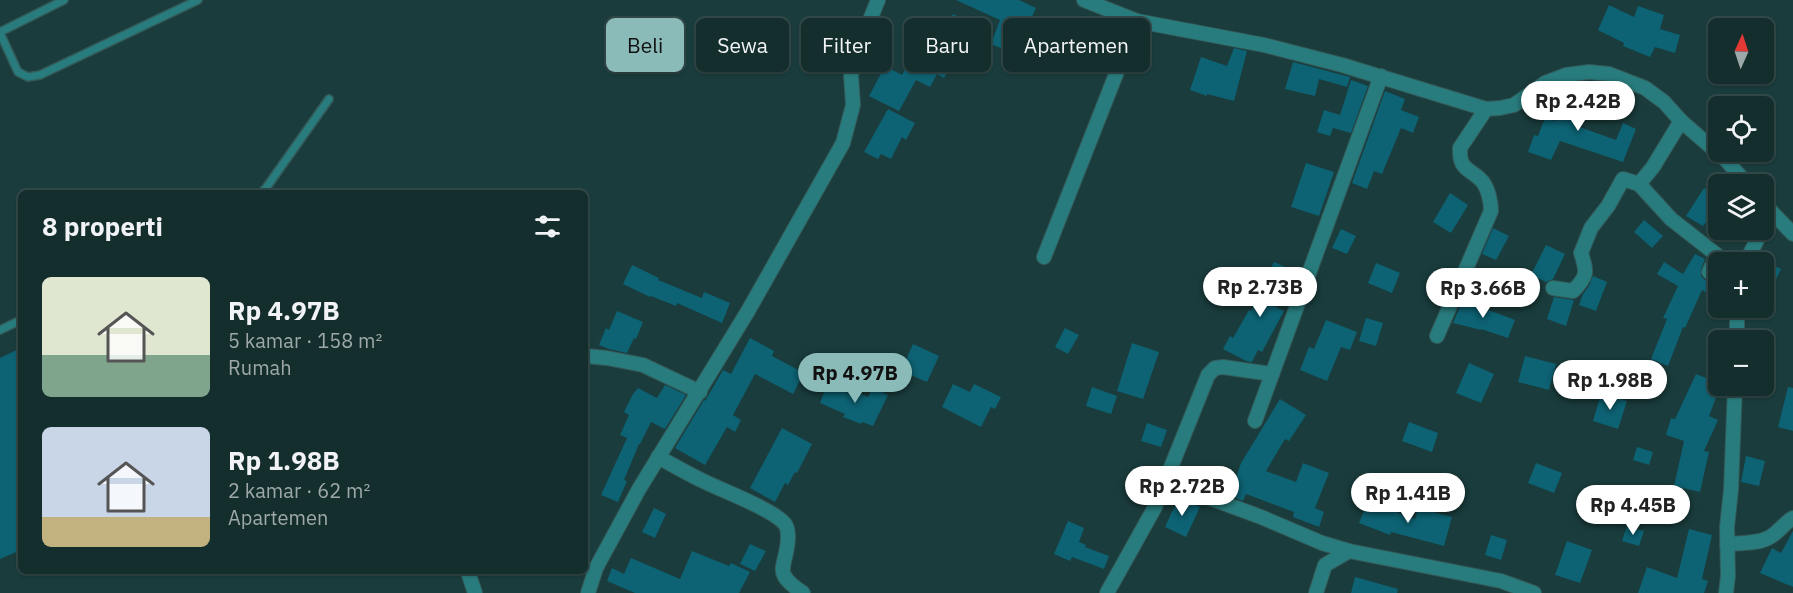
<!DOCTYPE html>
<html lang="id">
<meta charset="utf-8">
<style>
:root{--surface:#142d2d;--page:#213939;--text:#f1f3f6;--muted:#9da8aa;--line:#334949;--accent:#8bbbb9}
body{margin:0;font-family:"IBM Plex Sans",sans-serif;background:var(--page);color:var(--text);height:100vh;display:flex;flex-direction:column;font-size:22px;white-space:nowrap}
*{box-sizing:border-box;margin:0}
p{font-size:20px;color:var(--muted)}
.icon{flex:none;width:33px;height:33px;fill:none;stroke:currentColor;stroke-width:2;stroke-linecap:round;stroke-linejoin:round}
.map{position:relative;flex:1;overflow:hidden}
.panel{position:absolute;left:18px;top:190px;width:570px;height:384px;display:flex;flex-direction:column;background:var(--surface);border-radius:9px;box-shadow:0 2px 4px #0004,0 0 0 2px var(--line)}
.panel>*{flex:none}
.hud{position:absolute;left:606px;top:18px;width:570px;height:54px;display:flex;gap:12px}
.needle{width:39px;rotate:3deg}
.fabs{position:absolute;left:1708px;top:18px;display:grid;gap:12px}
.fabs a{display:grid;place-items:center;width:66px;height:66px;border-radius:9px;background:var(--surface);box-shadow:0 2px 4px #0004,0 0 0 2px var(--line);font-size:30px}
.price{position:absolute;translate:-50% -51px;padding:0 14px;border-radius:21px;background:#fff;color:#222;font-size:20px;line-height:39px;filter:drop-shadow(0 2px 3px #0008)}
.price::after{content:'';position:absolute;left:50%;top:36px;width:18px;height:14px;margin-left:-9px;background:inherit;clip-path:polygon(0 0,100% 0,50% 100%)}
.price.active{background:var(--accent);color:#111}
ul{padding:0;list-style:none}
li{display:flex;align-items:center;gap:18px;height:150px;padding:0 24px}
li span{display:grid;place-items:center;flex:none;width:168px;height:120px;border-radius:9px;color:#555}
li>.icon{margin-inline-start:auto}
span .icon{width:72px;height:72px;fill:#fffc;stroke-width:1}
li b{font-size:26px}
h2{display:flex;justify-content:space-between;align-items:center;height:72px;padding:0 24px;font-size:26px}
.tag{padding:0 21px;border-radius:9px;background:var(--surface);box-shadow:0 2px 4px #0004,0 0 0 2px var(--line);font-size:21px;line-height:54px}
.tag.active{background:var(--accent);color:#111}
.map>svg:first-child{display:block}
.building{fill:#0d6273}
.lines{fill:none;stroke-linecap:round;stroke-linejoin:round}
.service-casing{stroke:#335959;stroke-width:10}
.minor-casing{stroke:#335959;stroke-width:16}
.service{stroke:#297c7d;stroke-width:7}
.minor{stroke:#297c7d;stroke-width:14}
</style>
<div class="map">
<svg width="1793" height="593" viewBox="0 0 1793 593">
<rect width="100%" height="100%" fill="#1a3c3c"/>
<g class="building">
<polygon points="956,0 1019,0 1036,8 1015,54 991,44 1000,20"/>
<polygon points="1609,5 1634,17 1638,6 1664,15 1660,29 1680,35 1675,53 1655,47 1650,57 1623,46 1624,43 1598,30"/>
<polygon points="953,14 970,23 948,62 951,64 944,78 937,74 930,87 916,80 899,111 869,96 885,66 902,75 925,33 938,40"/>
<polygon points="1234,48 1247,51 1234,101 1207,94 1207,96 1190,90 1201,57 1227,66"/>
<polygon points="1293,62 1350,77 1347,87 1319,79 1315,96 1285,89"/>
<polygon points="1351,80 1368,86 1351,133 1333,128 1330,136 1317,132 1324,110 1340,115"/>
<polygon points="1573,83 1588,89 1574,125 1616,140 1623,123 1636,129 1623,162 1560,141 1551,160 1528,152 1534,135 1538,136 1545,118 1555,121 1569,84"/>
<polygon points="1385,91 1405,99 1401,110 1419,117 1413,133 1401,128 1382,174 1374,171 1367,189 1352,183"/>
<polygon points="888,109 915,123 906,140 902,137 891,159 881,154 878,159 864,152"/>
<polygon points="1306,163 1334,172 1319,216 1291,207"/>
<polygon points="1704,188 1719,197 1719,232 1705,223 1703,226 1686,216"/>
<polygon points="1450,193 1468,205 1451,233 1433,222"/>
<polygon points="1644,220 1663,236 1652,248 1634,232"/>
<polygon points="1493,228 1509,236 1496,260 1482,254"/>
<polygon points="1341,229 1356,236 1347,254 1332,248"/>
<polygon points="1546,245 1565,254 1553,279 1546,282 1531,275"/>
<polygon points="1695,254 1705,259 1701,269 1701,276 1705,280 1719,286 1719,299 1702,290 1685,328 1683,327 1668,366 1651,359 1667,319 1663,318 1678,286 1657,274 1664,262 1683,274"/>
<polygon points="1764,261 1781,269 1764,304"/>
<polygon points="1274,262 1290,269 1274,306 1284,311 1262,352 1258,350 1252,362 1246,361 1223,349 1230,336 1233,338 1249,310 1251,311"/>
<polygon points="1376,263 1400,273 1392,293 1368,283"/>
<polygon points="632,265 659,278 658,280 702,298 704,292 730,303 722,323 677,303 676,306 651,296 650,297 623,284"/>
<polygon points="1593,276 1607,282 1596,311 1579,305 1583,294 1589,286"/>
<polygon points="1464,297 1473,301 1472,304 1515,320 1508,338 1481,329 1481,330 1453,323"/>
<polygon points="1554,297 1574,300 1566,326 1547,319"/>
<polygon points="617,311 643,322 636,339 634,338 627,353 609,349 599,345 606,328 609,330"/>
<polygon points="1366,318 1383,323 1376,346 1359,341"/>
<polygon points="1326,320 1357,332 1350,350 1341,347 1327,381 1300,370 1309,347 1314,349"/>
<polygon points="1065,328 1079,335 1068,354 1055,347"/>
<polygon points="750,338 774,351 772,356 804,373 793,394 755,374 733,415 741,420 735,432 727,427 705,465 675,448 704,400 705,401 723,370 731,374"/>
<polygon points="1132,343 1159,352 1143,399 1117,391"/>
<polygon points="913,344 939,356 927,382 901,371"/>
<polygon points="21,348 21,550 0,559 0,358"/>
<polygon points="1525,356 1556,364 1549,390 1518,382"/>
<polygon points="1469,363 1494,374 1481,403 1456,393"/>
<polygon points="1696,374 1719,383 1719,390 1709,416 1718,420 1704,451 1709,452 1700,492 1674,486 1684,441 1666,435 1671,418 1675,419"/>
<polygon points="827,384 853,395 854,391 868,397 873,388 888,395 873,426 862,422 861,424 843,417 845,414 820,403"/>
<polygon points="953,384 970,392 974,384 1001,397 995,409 991,407 981,427 942,407"/>
<polygon points="665,385 686,395 665,429 651,422 640,444 639,444 624,480 627,481 618,502 601,495 627,438 620,435 629,415 624,412 633,394 638,388 657,398"/>
<polygon points="1092,387 1117,396 1111,414 1086,406"/>
<polygon points="1788,387 1793,388 1793,431 1778,427"/>
<polygon points="1601,394 1627,401 1618,429 1593,421"/>
<polygon points="1280,399 1306,415 1289,441 1285,439 1266,471 1296,482 1303,463 1329,473 1315,508 1324,512 1319,527 1293,517 1294,512 1246,494 1243,501 1230,496 1241,463"/>
<polygon points="1409,422 1438,433 1432,452 1402,441"/>
<polygon points="1147,423 1167,430 1161,447 1141,441"/>
<polygon points="782,428 812,444 797,473 795,472 788,485 785,483 775,502 750,488"/>
<polygon points="1637,447 1653,452 1649,465 1633,460"/>
<polygon points="1746,456 1765,461 1759,486 1741,482"/>
<polygon points="1536,463 1562,473 1554,493 1528,483"/>
<polygon points="1179,497 1200,507 1186,537 1165,527"/>
<polygon points="1368,501 1415,519 1418,508 1452,517 1444,546 1391,532 1390,535 1359,523"/>
<polygon points="654,508 666,514 655,538 642,532"/>
<polygon points="1068,521 1084,528 1079,542 1086,545 1085,547 1109,556 1104,569 1072,557 1070,561 1054,554"/>
<polygon points="1627,526 1644,531 1639,546 1622,541"/>
<polygon points="1689,529 1712,535 1702,579 1708,581 1704,593 1638,593 1647,567 1677,578"/>
<polygon points="1793,531 1793,587 1760,573 1772,548 1781,553"/>
<polygon points="1491,535 1507,540 1501,560 1485,555"/>
<polygon points="1567,541 1592,550 1580,583 1555,575"/>
<polygon points="750,544 766,551 755,571 740,564"/>
<polygon points="692,551 729,566 731,563 750,572 739,593 635,593 607,581 612,568 624,574 631,558 680,579"/>
<polygon points="1355,577 1398,589 1397,593 1351,593"/>
</g>
<g class="lines">
<defs>
<g id="service">
<polyline points="0,32 64,0"/>
<polyline points="0,33 18,72 28,77 40,75 198,0"/>
<polyline points="260,194 266,188 329,99"/>
<polyline points="0,330 21,320"/>
</g>
<g id="minor">
<polyline points="1084,0 1137,21 1264,45 1342,65 1486,109 1500,108 1514,105 1545,83 1566,75 1589,72 1609,74 1645,88 1664,102 1681,121 1726,160 1747,184"/>
<polyline points="1639,184 1671,219 1717,255 1709,272 1719,277"/>
<polyline points="1764,204 1793,234"/>
<polyline points="1044,257 1137,21"/>
<polyline points="1746,262 1762,230"/>
<path d="M1553,288L1573,291C1588,276 1587,272 1581,253L1591,228L1608,206L1623,179L1639,184L1653,167L1681,121"/>
<polyline points="1737,308 1737,340"/>
<path d="M1437,336L1491,211C1491,202 1488,186 1480,179C1468,168 1459,169 1460,148L1486,109"/>
<polyline points="585,356 607,358 643,365 700,392"/>
<polyline points="1255,421 1381,76"/>
<path d="M658,457C671,464 685,472 699,479C718,489 773,509 785,524C788,528 788,533 788,538C787,568 770,571 803,593"/>
<polyline points="1166,482 1261,517 1322,543 1349,551 1501,581 1534,593"/>
<path d="M1727,544C1740,543 1759,544 1770,537C1779,532 1784,523 1793,518"/>
<polyline points="468,572 475,593"/>
<polyline points="588,593 596,568 639,489 748,311 843,143 853,105 851,75 861,42 878,0"/>
<polyline points="1107,593 1155,507 1208,375 1215,368 1223,367 1272,374"/>
<polyline points="1316,593 1325,565 1349,551"/>
<polyline points="1726,593 1728,576 1727,527 1731,490 1735,386"/>
</g>
</defs>
<use href="#service" class="service-casing"/>
<use href="#minor" class="minor-casing"/>
<use href="#service" class="service"/>
<use href="#minor" class="minor"/>
</g>
</svg>
<div class="fabs">
<a><svg class="needle" viewBox="-14 -14 28 28"><path d="M0-13l5 13h-10z" fill="#e53935"/><path d="M0 13l5-13h-10z" fill="#9da8aa"/></svg></a>
<a><svg class="icon" aria-label="locate" viewBox="0 0 24 24"><circle cx="12" cy="12" r="6"/><path d="M12 2v4M12 18v4M2 12h4M18 12h4"/></svg></a>
<a><svg class="icon" aria-label="layers" viewBox="0 0 24 24"><path d="M12 4l9 5-9 5-9-5zM3 14l9 5 9-5"/></svg></a>
<a>+</a>
<a>−</a>
</div>
<b class="price" style="left:1578px;top:132px">Rp 2.42B</b>
<b class="price" style="left:1260px;top:318px">Rp 2.73B</b>
<b class="price" style="left:1483px;top:319px">Rp 3.66B</b>
<b class="price active" style="left:855px;top:404px">Rp 4.97B</b>
<b class="price" style="left:1610px;top:411px">Rp 1.98B</b>
<b class="price" style="left:1182px;top:517px">Rp 2.72B</b>
<b class="price" style="left:1408px;top:524px">Rp 1.41B</b>
<b class="price" style="left:1633px;top:536px">Rp 4.45B</b>
<div class="hud">
<a class="tag active">Beli</a>
<a class="tag">Sewa</a>
<a class="tag">Filter</a>
<a class="tag">Baru</a>
<a class="tag">Apartemen</a>
</div>
<section class="panel">
<h2>8 properti<svg class="icon" aria-label="filters" viewBox="0 0 24 24"><path d="M4 7h16M4 17h16"/><circle cx="9" cy="7" r="2"/><circle cx="15" cy="17" r="2"/></svg></h2>
<ul>
<li><span style="background:linear-gradient(#dfe7d0 65%,#7fa58c 0)"><svg class="icon" aria-label="home" viewBox="0 0 24 24"><path d="M3 11l9-7 9 7M6 9v11h12V9"/></svg></span><div><b>Rp 4.97B</b><p>5 kamar · 158 m²</p><p>Rumah</p></div></li>
<li><span style="background:linear-gradient(#c9d6e8 75%,#c2b280 0)"><svg class="icon" aria-label="home" viewBox="0 0 24 24"><path d="M3 11l9-7 9 7M6 9v11h12V9"/></svg></span><div><b>Rp 1.98B</b><p>2 kamar · 62 m²</p><p>Apartemen</p></div></li>
</ul>
</section>
</div>
